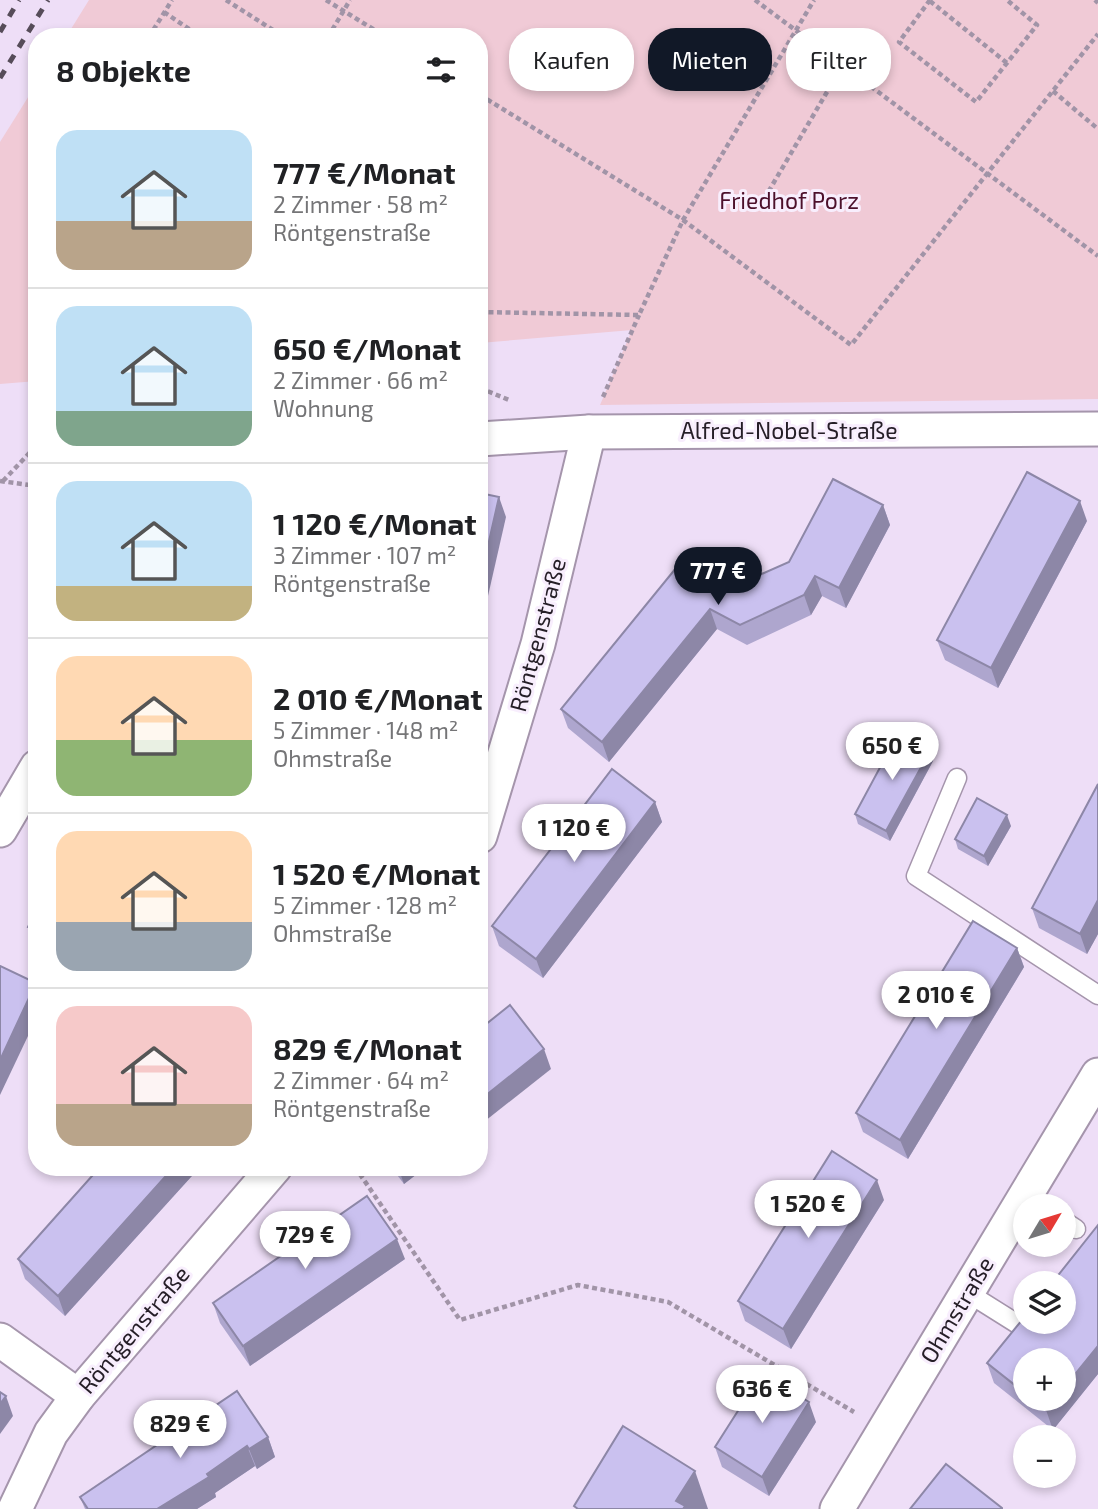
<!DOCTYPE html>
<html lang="de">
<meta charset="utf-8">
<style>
:root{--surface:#fff;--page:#f6f6f6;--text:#202124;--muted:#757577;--line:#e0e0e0;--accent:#111827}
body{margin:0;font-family:"Exo 2",sans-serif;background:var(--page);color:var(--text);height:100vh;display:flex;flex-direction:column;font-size:26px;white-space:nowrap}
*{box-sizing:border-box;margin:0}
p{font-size:23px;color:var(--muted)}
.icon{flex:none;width:38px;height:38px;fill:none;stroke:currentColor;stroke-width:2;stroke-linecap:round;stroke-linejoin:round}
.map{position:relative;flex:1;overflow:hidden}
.side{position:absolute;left:28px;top:28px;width:460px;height:1148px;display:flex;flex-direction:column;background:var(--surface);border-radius:28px;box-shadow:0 4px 10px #0003}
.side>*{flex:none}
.hud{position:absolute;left:509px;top:28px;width:483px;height:63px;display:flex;gap:14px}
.needle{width:46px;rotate:52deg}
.fabs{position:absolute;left:1013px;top:1194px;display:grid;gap:14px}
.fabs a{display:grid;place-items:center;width:63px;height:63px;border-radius:50%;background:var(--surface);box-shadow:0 4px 10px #0003;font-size:35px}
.price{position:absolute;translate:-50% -60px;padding:0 16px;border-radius:24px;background:#fff;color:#222;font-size:23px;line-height:46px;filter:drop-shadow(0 2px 4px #0008)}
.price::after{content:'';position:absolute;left:50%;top:42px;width:21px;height:16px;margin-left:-10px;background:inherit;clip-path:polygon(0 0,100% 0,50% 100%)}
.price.on{background:var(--accent);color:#fff}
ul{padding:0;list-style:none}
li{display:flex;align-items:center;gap:21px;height:175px;padding:0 28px}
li+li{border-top:2px solid var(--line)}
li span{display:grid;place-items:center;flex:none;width:196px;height:140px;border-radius:21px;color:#555}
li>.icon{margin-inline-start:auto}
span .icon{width:84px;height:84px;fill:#fffc;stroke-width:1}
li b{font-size:30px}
h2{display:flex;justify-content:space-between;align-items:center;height:84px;padding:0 28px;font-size:30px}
.tag{padding:0 24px;border-radius:28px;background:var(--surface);box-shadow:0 4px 10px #0003;font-size:24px;line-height:63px}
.tag.on{background:var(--accent);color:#fff}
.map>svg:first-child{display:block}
.green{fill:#f0cad6}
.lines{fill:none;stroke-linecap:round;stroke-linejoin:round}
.service-casing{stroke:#a595ac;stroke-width:21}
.minor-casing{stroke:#a595ac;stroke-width:37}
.path{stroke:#a194a7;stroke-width:4.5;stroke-dasharray:5 3.5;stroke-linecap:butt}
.service{stroke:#fff;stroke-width:18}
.minor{stroke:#fff;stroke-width:33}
.rail{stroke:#564c59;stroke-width:5;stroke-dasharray:9 9;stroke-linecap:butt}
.wall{fill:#aea6ce;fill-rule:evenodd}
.shaded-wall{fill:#8d87a7}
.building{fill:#cac1ef;stroke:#8d87a7;stroke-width:2}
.labels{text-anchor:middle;stroke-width:6;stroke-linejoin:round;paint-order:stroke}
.park-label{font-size:23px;fill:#4c102b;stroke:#f8eefd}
.street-label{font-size:23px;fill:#251e27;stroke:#f8eefd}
</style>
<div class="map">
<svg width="1098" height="1509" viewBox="0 0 1098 1509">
<rect width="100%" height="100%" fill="#eedef7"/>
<g class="green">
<polygon points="89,0 1098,0 1098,399 600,405 632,330 480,343 480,37 66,37"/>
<polygon points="37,83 37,381 0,384 0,142"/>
</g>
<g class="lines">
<defs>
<g id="service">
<polyline points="957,778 916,876 1098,995"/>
<polyline points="1064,1221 1076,1229"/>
<polyline points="968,1293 1019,1325"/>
</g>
<g id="minor">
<polyline points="480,439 589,432 1098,429"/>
<polyline points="0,830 37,767"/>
<polyline points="480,836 538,644 589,432"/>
<polyline points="0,1340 78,1396"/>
<polyline points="15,1509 51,1433 78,1396 275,1167"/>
<polyline points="837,1509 1098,1075"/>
</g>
</defs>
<use href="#service" class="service-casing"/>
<use href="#minor" class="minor-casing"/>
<g class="path">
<polyline points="226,0 284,37"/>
<polyline points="326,0 386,37"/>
<polyline points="755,0 1098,256"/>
<polyline points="930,0 899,42 976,102 1037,25 1007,0"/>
<polyline points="1095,0 1098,3"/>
<polyline points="930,1 1007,63"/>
<polyline points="164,12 201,37"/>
<polyline points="149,37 172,0"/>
<polyline points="328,37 350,0"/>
<polyline points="1053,91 1098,129"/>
<polyline points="480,95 683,220 814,0"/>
<polyline points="760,206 844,63"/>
<polyline points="37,213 33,220 37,223"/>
<polyline points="480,312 639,315 683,220 851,345 1098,34"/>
<polyline points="480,388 509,400"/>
<polyline points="603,397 639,315"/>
<polyline points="0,481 37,486"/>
<polyline points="3,481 37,445"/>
<polyline points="355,1167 460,1320 578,1285 668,1302 854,1412"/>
</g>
<use href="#service" class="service"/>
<use href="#minor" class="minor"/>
<g class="rail">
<polyline points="0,32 19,0"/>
<polyline points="0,78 48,0"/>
</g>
</g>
<g class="wall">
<polygon points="883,505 890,525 846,608 822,596 811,615 747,645 717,629 609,762 568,728 561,709 725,590 789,562"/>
<polygon points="1087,521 998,688 945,660 937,640"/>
<polygon points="933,761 890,841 858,824 855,814"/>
<polygon points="1098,784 1098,934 1087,954 1039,928 1032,908"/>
<polygon points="655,802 662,822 543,978 499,946 492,926"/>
<polygon points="1011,826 988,866 958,849 955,839"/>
<polygon points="37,909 37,947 28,927"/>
<polygon points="1017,948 1024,967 908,1159 863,1132 856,1113"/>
<polygon points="100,1167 200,1167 65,1316 25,1279 18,1259"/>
<polygon points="391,1167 426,1167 404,1184"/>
<polygon points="884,1200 791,1349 745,1321 738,1301"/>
<path d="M1098,1225V1374L1053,1430L994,1383L987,1363ZM1026,1360L1064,1398H1026Z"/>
<polygon points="405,1259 250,1366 220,1323 213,1303"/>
<polygon points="816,1422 769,1496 722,1467 715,1447"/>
<polygon points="268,1437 275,1457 257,1469 255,1466 215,1493 216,1497 197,1509 85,1509 80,1497"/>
</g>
<g class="shaded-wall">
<polygon points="499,497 506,517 480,631 480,581"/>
<polygon points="1080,501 1087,521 998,688 991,668"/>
<polygon points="883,505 890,525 846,608 839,588"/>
<polygon points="815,576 822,596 811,615 804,595"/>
<polygon points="710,609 717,629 609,762 602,742"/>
<polygon points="930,751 933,761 890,841 886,831"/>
<polygon points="655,802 662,822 543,978 536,959"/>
<polygon points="1007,815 1011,826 988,866 984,856"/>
<polygon points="1098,900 1098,934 1087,954 1080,934"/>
<polygon points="1017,948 1024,967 908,1159 900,1140"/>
<polygon points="36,983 37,1017 0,1095 0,1060"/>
<polygon points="544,1049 551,1069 480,1125 480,1100"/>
<polygon points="174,1167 200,1167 65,1316 58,1296"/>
<polygon points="398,1167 426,1167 404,1184"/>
<polygon points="877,1180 884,1200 791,1349 783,1329"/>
<polygon points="397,1239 405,1259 250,1366 243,1346"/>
<polygon points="1098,1346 1098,1374 1053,1430 1046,1410 1056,1398 1064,1398 1064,1388"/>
<polygon points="6,1396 13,1416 0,1434 0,1404"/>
<polygon points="809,1402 816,1422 769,1496 762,1477"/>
<polygon points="268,1437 275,1457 257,1469 249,1449"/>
<polygon points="247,1446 255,1466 215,1493 216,1497 197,1509 157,1509"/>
<polygon points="695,1471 708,1509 679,1509 676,1501"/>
</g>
<g class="building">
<polygon points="1027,472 1080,501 991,668 937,640"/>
<polygon points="833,479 883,505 839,588 815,576 804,595 740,625 710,609 602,742 561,709 685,557 725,590 789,562"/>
<polygon points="480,493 499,497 480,581"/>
<polygon points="898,734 930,751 886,831 855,814"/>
<polygon points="612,769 655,802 536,959 492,926"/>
<polygon points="1098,784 1098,900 1080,934 1032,908"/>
<polygon points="977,798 1007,815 984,856 955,839"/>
<polygon points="37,909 37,931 28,927"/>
<polygon points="973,921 1017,948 900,1140 856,1113"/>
<polygon points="0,966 36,983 0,1060"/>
<polygon points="510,1005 544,1049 480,1100 480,1029"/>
<polygon points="832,1151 877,1180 783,1329 738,1301"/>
<polygon points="100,1167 174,1167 58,1296 18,1259"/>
<polygon points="367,1196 397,1239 243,1346 213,1303"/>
<polygon points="1098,1225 1098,1346 1064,1388 1064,1360 1026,1360 1026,1394 987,1363 1026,1315 1026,1321 1064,1321 1064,1283 1052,1283"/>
<polygon points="762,1373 809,1402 762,1477 715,1447"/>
<polygon points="237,1391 268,1437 249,1449 247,1446 207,1474 209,1477 157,1509 88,1509 80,1497"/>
<polygon points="0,1392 6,1396 0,1404"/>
<polygon points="1031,1398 1056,1398 1046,1410"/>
<polygon points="623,1426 695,1471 676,1501 685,1506 683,1509 578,1509 574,1506"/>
<polygon points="946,1464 1002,1508 1002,1509 910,1509"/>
</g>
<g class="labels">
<g class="park-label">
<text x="789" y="209">Friedhof Porz</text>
</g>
<g class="street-label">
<text x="789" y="439">Alfred-Nobel-Straße</text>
<text transform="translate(538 635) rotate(-75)" y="8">Röntgenstraße</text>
<text transform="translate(957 1310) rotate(-59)" y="8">Ohmstraße</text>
<text transform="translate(134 1330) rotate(-50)" y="8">Röntgenstraße</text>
</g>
</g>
</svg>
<div class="fabs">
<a><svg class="needle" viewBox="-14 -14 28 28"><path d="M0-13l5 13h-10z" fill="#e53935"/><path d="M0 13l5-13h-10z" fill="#757577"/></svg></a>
<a><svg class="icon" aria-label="layers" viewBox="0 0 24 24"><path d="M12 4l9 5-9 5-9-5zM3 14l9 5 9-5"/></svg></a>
<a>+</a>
<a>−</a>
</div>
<b class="price on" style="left:718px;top:607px">777 €</b>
<b class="price" style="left:892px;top:782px">650 €</b>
<b class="price" style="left:574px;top:864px">1 120 €</b>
<b class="price" style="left:936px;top:1031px">2 010 €</b>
<b class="price" style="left:808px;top:1240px">1 520 €</b>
<b class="price" style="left:305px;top:1271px">729 €</b>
<b class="price" style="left:762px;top:1425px">636 €</b>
<b class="price" style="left:180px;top:1460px">829 €</b>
<div class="hud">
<a class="tag">Kaufen</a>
<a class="tag on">Mieten</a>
<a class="tag">Filter</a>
</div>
<section class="side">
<h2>8 Objekte<svg class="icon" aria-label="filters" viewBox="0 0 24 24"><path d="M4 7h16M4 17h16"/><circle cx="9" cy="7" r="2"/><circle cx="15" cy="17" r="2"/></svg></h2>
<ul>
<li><span style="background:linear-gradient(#bfe0f5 65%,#b9a48a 0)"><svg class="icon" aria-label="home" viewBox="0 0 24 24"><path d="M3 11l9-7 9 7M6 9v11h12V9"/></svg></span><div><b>777 €/Monat</b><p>2 Zimmer · 58 m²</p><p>Röntgenstraße</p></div></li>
<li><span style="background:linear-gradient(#bfe0f5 75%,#7fa58c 0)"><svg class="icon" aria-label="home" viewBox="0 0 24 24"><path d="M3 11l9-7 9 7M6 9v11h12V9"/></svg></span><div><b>650 €/Monat</b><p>2 Zimmer · 66 m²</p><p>Wohnung</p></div></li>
<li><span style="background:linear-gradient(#bfe0f5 75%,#c2b280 0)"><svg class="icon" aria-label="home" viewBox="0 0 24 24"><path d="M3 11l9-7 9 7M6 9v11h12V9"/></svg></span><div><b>1 120 €/Monat</b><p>3 Zimmer · 107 m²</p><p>Röntgenstraße</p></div></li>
<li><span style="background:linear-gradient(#ffd9b3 60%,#8fb573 0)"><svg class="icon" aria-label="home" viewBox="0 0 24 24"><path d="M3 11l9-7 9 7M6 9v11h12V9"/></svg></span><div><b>2 010 €/Monat</b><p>5 Zimmer · 148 m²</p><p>Ohmstraße</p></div></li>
<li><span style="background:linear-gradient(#ffd9b3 65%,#9aa5b1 0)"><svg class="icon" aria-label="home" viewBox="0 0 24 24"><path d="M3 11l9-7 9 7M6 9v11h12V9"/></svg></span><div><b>1 520 €/Monat</b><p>5 Zimmer · 128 m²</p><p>Ohmstraße</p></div></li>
<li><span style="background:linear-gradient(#f6c9c9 70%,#b9a48a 0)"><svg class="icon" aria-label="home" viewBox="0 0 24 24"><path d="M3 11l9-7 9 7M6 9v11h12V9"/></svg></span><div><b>829 €/Monat</b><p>2 Zimmer · 64 m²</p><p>Röntgenstraße</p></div></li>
</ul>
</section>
</div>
